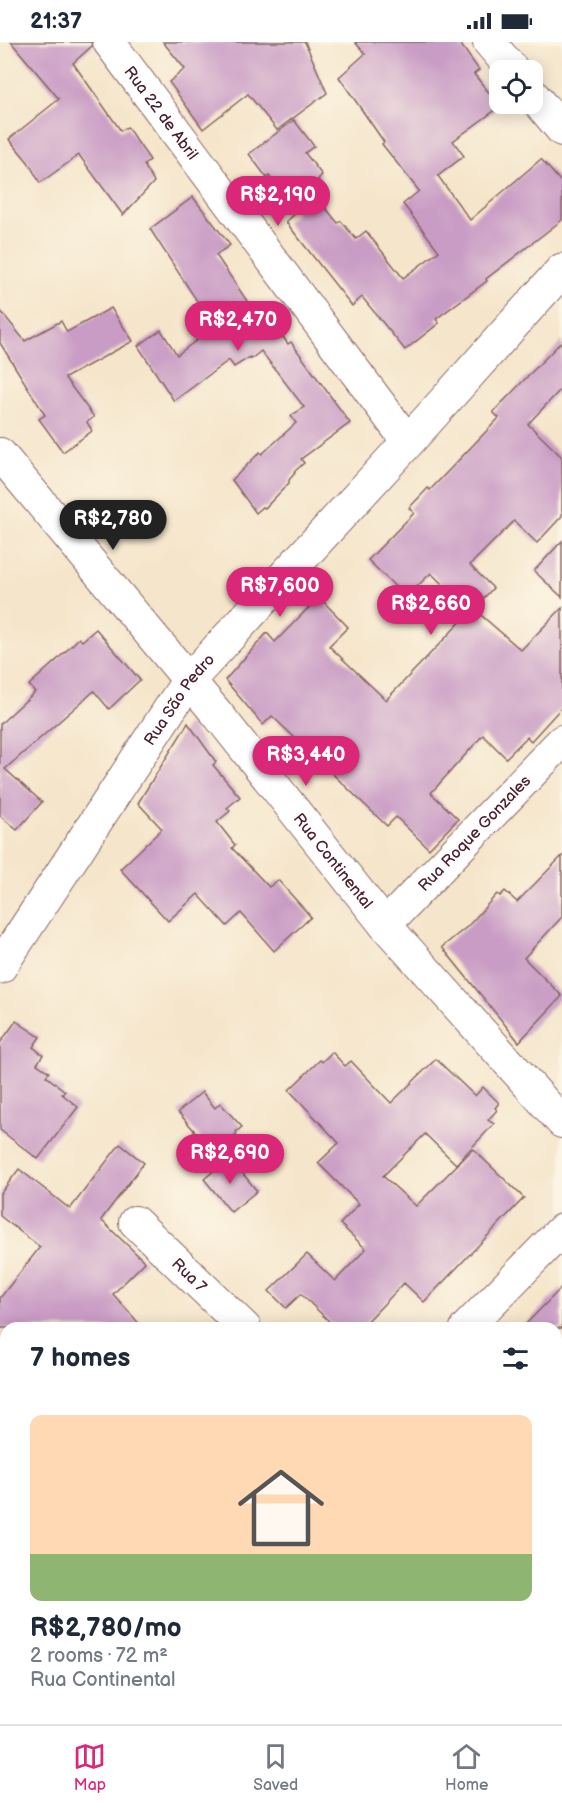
<!DOCTYPE html>
<meta charset="utf-8">
<style>
:root{--surface:#fff;--page:#f6f6f7;--text:#1f2937;--muted:#747a83;--line:#e0e1e3;--accent:#db2777}
body{margin:0;font-family:"Balsamiq Sans",sans-serif;background:var(--page);color:var(--text);height:100vh;display:flex;flex-direction:column;font-size:22px;white-space:nowrap}
*{box-sizing:border-box;margin:0}
p{font-size:20px;color:var(--muted)}
.icon{flex:none;width:33px;height:33px;fill:none;stroke:currentColor;stroke-width:2;stroke-linecap:round;stroke-linejoin:round}
.map{position:relative;flex:1;overflow:hidden}
.panel{position:absolute;left:0px;top:1280px;width:562px;height:404px;display:flex;flex-direction:column;background:var(--surface);border-radius:18px 18px 0 0;box-shadow:0 3px 15px #0003}
.panel>*{flex:none}
.controls{position:absolute;left:489px;top:18px;display:grid;gap:12px}
.controls a{display:grid;place-items:center;width:54px;height:54px;border-radius:12px;background:var(--surface);box-shadow:0 3px 15px #0003;font-size:30px}
.price{position:absolute;translate:-50% -51px;padding:0 14px;border-radius:21px;background:var(--accent);color:#fff;font-size:20px;line-height:39px;filter:drop-shadow(0 2px 3px #0008)}
.price::after{content:'';position:absolute;left:50%;top:36px;width:18px;height:14px;margin-left:-9px;background:inherit;clip-path:polygon(0 0,100% 0,50% 100%)}
.price.selected{background:#222;color:#fff}
ul{padding:0;list-style:none}
li{display:grid;align-content:center;gap:12px;height:318px;padding:0 30px}
li+li{border-top:2px solid var(--line)}
li span{display:grid;place-items:center;height:186px;border-radius:12px;color:#555}
li>.icon{margin-inline-start:auto}
span .icon{width:108px;height:108px;fill:#fffc;stroke-width:1}
li b{font-size:26px}
h2{display:flex;justify-content:space-between;align-items:center;height:72px;padding:0 30px;font-size:26px}
.status{display:flex;justify-content:space-between;align-items:center;height:42px;padding:0 30px;background:var(--surface);direction:ltr}
.status svg{height:16px;fill:currentColor}
.tabs{display:flex;justify-content:space-around;align-items:center;height:84px;border-top:2px solid var(--line);background:var(--surface);font-size:16px;color:var(--muted)}
.tabs a{display:grid;justify-items:center;gap:3px}
.tabs .selected{color:var(--accent)}
.map>svg:first-child{display:block}
.building{fill:#c99cc5}
.lines{fill:none;stroke-linecap:round;stroke-linejoin:round}
.minor-casing{stroke:#866463;stroke-width:34}
.tertiary-casing{stroke:#866463;stroke-width:35}
.minor{stroke:#fff;stroke-width:32}
.tertiary{stroke:#fff;stroke-width:33}
.labels{text-anchor:middle;stroke-width:4.5;stroke-linejoin:round;paint-order:stroke}
.street-label{font-size:16px;fill:#4a1f2b;stroke:#fcf5e5}
</style>
<div class="status"><b>21:37</b><svg viewBox="0 0 49 12"><path d="M0 12V9h3v3zM5 12V6h3v6zM10 12V3h3v9zM15 12V0h3v12zM26 1h20v11H26zM47 4h2v5h-2z"/></svg></div>
<div class="map">
<svg width="562" height="1682" viewBox="0 0 562 1682">
<rect width="100%" height="100%" fill="#fcf5e5"/>
<filter id="ink" filterUnits="userSpaceOnUse"><feTurbulence type="fractalNoise" baseFrequency=".0167" numOctaves="2"/><feDisplacementMap in="SourceGraphic" scale="12" xChannelSelector="R" yChannelSelector="G"/><feConvolveMatrix kernelMatrix="1 2 1 2 8 2 1 2 1" color-interpolation-filters="sRGB"/></filter>
<filter id="wash" filterUnits="userSpaceOnUse"><feTurbulence type="fractalNoise" baseFrequency=".008" numOctaves="4" result="noise"/><feDisplacementMap in="SourceGraphic" scale="24" xChannelSelector="R" yChannelSelector="G"/><feGaussianBlur stdDeviation="1.35" result="paint"/><feColorMatrix in="noise" values="0 0 0 0 0 0 0 0 0 0 0 0 0 0 0 0 0 1.4 0 .05"/><feComposite in="paint" operator="in"/></filter>
<g filter="url(#wash)">
<rect width="100%" height="100%" fill="#f5e5ca"/>
<g id="blocks">
<g class="building">
<polygon points="11,0 91,0 92,4 73,21 121,89 127,85 150,118 144,123 154,140 123,173 79,113 40,141 28,120 9,97 59,57"/>
<polygon points="163,0 305,0 327,51 277,88 248,52 203,87 169,40 185,27"/>
<polygon points="355,0 459,0 479,28 474,32 499,63 493,67 494,69 453,99 464,114 438,134 470,178 541,117 562,141 562,178 486,237 487,239 436,277 439,281 405,308 362,255 352,264 286,180 297,170 269,134 267,136 249,112 294,78 314,104 305,111 322,133 318,137 319,138 309,146 338,181 341,179 356,197 366,189 403,236 439,209 403,162 419,149 382,102 384,100 339,35 365,12"/>
<polygon points="193,155 230,203 216,213 255,271 263,266 288,302 291,300 350,381 301,417 304,421 294,430 295,431 289,438 289,441 265,466 263,465 256,471 232,438 260,410 262,412 296,381 291,374 304,365 261,309 251,317 250,315 234,325 229,318 174,359 138,304 161,288 177,313 214,285 150,187"/>
<polygon points="111,266 133,299 65,336 94,375 87,380 92,389 63,410 39,377 45,373 0,301 0,268 25,299 61,279 67,290"/>
<polygon points="562,299 562,346 528,382 562,415 562,474 537,501 514,479 470,523 493,546 474,567 521,608 562,566 562,665 531,699 527,695 506,716 483,693 431,751 458,777 429,807 396,775 387,784 272,674 263,683 225,638 267,591 275,600 319,555 348,585 329,604 386,658 470,570 431,531 406,555 368,518 414,471 409,466 428,446 430,448 499,376 493,370"/>
<polygon points="562,499 562,555 534,529"/>
<polygon points="96,587 140,638 109,667 94,649 5,727 42,760 17,788 0,774 0,682 35,650 29,643 59,616 79,596 82,599"/>
<polygon points="188,681 216,720 213,723 240,755 227,766 230,769 217,780 235,803 232,806 269,845 278,838 311,875 274,909 241,871 227,884 198,852 168,879 120,827 162,787 138,761"/>
<polygon points="562,814 562,875 524,916 562,954 519,1000 442,905 468,884 497,852 500,854 505,849 517,860"/>
<polygon points="16,979 40,995 33,1005 43,1013 37,1022 49,1030 46,1034 65,1049 62,1052 78,1065 38,1117 0,1088 0,1001"/>
<polygon points="332,1010 345,1024 351,1019 391,1061 436,1017 475,1054 483,1045 499,1061 495,1066 497,1068 488,1078 494,1082 456,1122 425,1092 383,1134 416,1164 473,1107 524,1156 424,1260 404,1241 361,1286 336,1286 301,1252 286,1266 269,1249 307,1212 335,1239 366,1207 340,1182 359,1162 318,1121 339,1101 289,1048 320,1018 322,1020"/>
<polygon points="202,1050 215,1066 220,1061 242,1085 236,1090 237,1092 215,1112 178,1070"/>
<polygon points="120,1102 144,1121 101,1178 145,1220 113,1252 143,1286 0,1286 0,1256 40,1205 0,1174 0,1152 19,1127 70,1167"/>
<polygon points="230,1116 257,1149 231,1170 204,1137"/>
<polygon points="562,1245 562,1286 522,1286"/>
</g>
</g>
</g>
<g filter="url(#ink)">
<use href="#blocks" fill-opacity="0" stroke="#866463" stroke-width="1.5"/>
<g class="lines">
<defs>
<g id="minor">
<path id="s1" d="M109,0L408,400"/>
<polyline points="489,0 513,28"/>
<polyline points="532,52 562,88"/>
<path id="s2" d="M0,412L219,674L385,883L562,1080"/>
<path id="s3" d="M385,883L562,699"/>
<path id="s4" d="M135,1180L245,1286"/>
<polyline points="466,1286 562,1188"/>
<polyline points="0,1558 6,1564"/>
<polyline points="556,1572 562,1577"/>
<polyline points="122,1677 128,1682"/>
<polyline points="91,1682 96,1677"/>
</g>
<g id="tertiary">
<path id="s5" d="M0,925L189,638L408,400L562,228"/>
</g>
</defs>
<use href="#minor" class="minor-casing"/>
<use href="#tertiary" class="tertiary-casing"/>
<use href="#minor" class="minor"/>
<use href="#tertiary" class="tertiary"/>
</g>
</g>
<g class="labels">
<g class="street-label">
<text dy="6" stroke="none"><textPath href="#s1" startOffset="88">Rua 22 de Abril</textPath></text>
<text dy="6" stroke="none"><textPath href="#s5" startOffset="322">Rua São Pedro</textPath></text>
<text dy="6" stroke="none"><textPath href="#s3" startOffset="128">Rua Roque Gonzales</textPath></text>
<text dy="6" stroke="none"><textPath href="#s2" startOffset="526">Rua Continental</textPath></text>
<text dy="6" stroke="none"><textPath href="#s4" startOffset="76">Rua 7</textPath></text>
</g>
</g>
</svg>
<div class="controls">
<a><svg class="icon" aria-label="locate" viewBox="0 0 24 24"><circle cx="12" cy="12" r="6"/><path d="M12 2v4M12 18v4M2 12h4M18 12h4"/></svg></a>
</div>
<b class="price" style="left:278px;top:185px">R$2,190</b>
<b class="price" style="left:238px;top:310px">R$2,470</b>
<b class="price selected" style="left:113px;top:509px">R$2,780</b>
<b class="price" style="left:280px;top:576px">R$7,600</b>
<b class="price" style="left:431px;top:594px">R$2,660</b>
<b class="price" style="left:306px;top:745px">R$3,440</b>
<b class="price" style="left:230px;top:1143px">R$2,690</b>
<section class="panel">
<h2>7 homes<svg class="icon" aria-label="filters" viewBox="0 0 24 24"><path d="M4 7h16M4 17h16"/><circle cx="9" cy="7" r="2"/><circle cx="15" cy="17" r="2"/></svg></h2>
<ul>
<li><span style="background:linear-gradient(#ffd9b3 75%,#8fb573 0)"><svg class="icon" aria-label="home" viewBox="0 0 24 24"><path d="M3 11l9-7 9 7M6 9v11h12V9"/></svg></span><div><b>R$2,780/mo</b><p>2 rooms · 72 m²</p><p>Rua Continental</p></div></li>
</ul>
</section>
</div>
<nav class="tabs">
<a class="selected"><svg class="icon" aria-label="map" viewBox="0 0 24 24"><path d="M3 6l6-2 6 2 6-2v14l-6 2-6-2-6 2zM9 4v14M15 6v14"/></svg>Map</a>
<a><svg class="icon" aria-label="saved" viewBox="0 0 24 24"><path d="M7 4h10v16l-5-4-5 4z"/></svg>Saved</a>
<a><svg class="icon" aria-label="home" viewBox="0 0 24 24"><path d="M3 11l9-7 9 7M6 9v11h12V9"/></svg>Home</a>
</nav>
